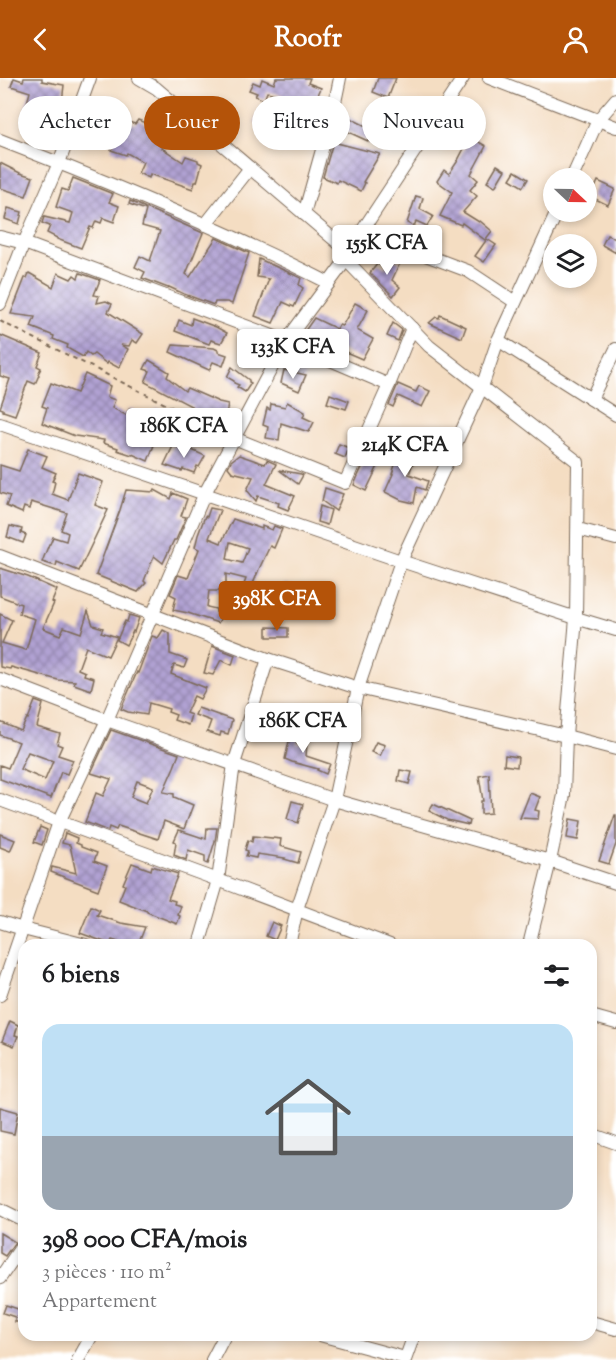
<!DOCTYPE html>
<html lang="fr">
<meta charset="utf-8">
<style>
:root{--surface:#fff;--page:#f2f2f2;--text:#202124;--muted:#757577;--accent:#b45309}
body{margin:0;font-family:"Sorts Mill Goudy",serif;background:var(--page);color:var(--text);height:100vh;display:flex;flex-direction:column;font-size:22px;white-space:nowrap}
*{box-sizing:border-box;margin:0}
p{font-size:20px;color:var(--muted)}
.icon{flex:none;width:33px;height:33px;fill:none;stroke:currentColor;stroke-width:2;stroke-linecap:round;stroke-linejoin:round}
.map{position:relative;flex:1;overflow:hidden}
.panel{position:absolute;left:18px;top:861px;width:579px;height:402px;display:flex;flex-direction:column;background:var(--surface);border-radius:18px;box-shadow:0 3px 9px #0003}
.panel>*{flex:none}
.hud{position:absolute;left:18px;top:18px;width:580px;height:54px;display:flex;gap:12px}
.needle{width:39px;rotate:112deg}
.buttons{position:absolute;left:543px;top:90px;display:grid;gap:12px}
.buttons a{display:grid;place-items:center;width:54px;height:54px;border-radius:50%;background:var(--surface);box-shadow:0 3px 9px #0003;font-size:30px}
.price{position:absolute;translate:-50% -51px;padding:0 14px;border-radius:6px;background:#fff;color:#222;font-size:20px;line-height:39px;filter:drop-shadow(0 2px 3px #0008)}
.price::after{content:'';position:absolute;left:50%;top:36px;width:18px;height:14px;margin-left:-9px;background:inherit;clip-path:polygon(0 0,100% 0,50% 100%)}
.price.selected{background:var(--accent);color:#fff}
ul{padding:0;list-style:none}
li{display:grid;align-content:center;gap:12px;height:318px;padding:0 24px}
li span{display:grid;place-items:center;height:186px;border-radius:18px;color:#555}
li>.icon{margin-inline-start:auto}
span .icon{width:108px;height:108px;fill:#fffc;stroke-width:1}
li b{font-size:26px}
h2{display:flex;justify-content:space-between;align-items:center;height:72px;padding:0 24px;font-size:26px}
.pill{padding:0 21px;border-radius:27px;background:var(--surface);box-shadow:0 3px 9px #0003;font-size:21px;line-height:54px}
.pill.selected{background:var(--accent);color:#fff}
header{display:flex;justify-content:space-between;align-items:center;height:78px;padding:0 24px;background:var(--accent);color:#fff;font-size:27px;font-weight:700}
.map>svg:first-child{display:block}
.building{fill:url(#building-cross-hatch);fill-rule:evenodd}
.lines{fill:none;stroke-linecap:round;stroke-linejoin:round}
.minor-casing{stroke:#7c6957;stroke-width:14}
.path{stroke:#7c6957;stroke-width:2;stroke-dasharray:4.5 4.5;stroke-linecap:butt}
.minor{stroke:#fff;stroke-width:12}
</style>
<header><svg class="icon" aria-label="back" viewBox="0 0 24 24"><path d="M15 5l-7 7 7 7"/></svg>Roofr<svg class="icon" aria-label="person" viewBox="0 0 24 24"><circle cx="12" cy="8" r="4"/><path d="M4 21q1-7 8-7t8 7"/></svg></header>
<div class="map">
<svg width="616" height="1282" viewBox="0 0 616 1282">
<defs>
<pattern id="building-cross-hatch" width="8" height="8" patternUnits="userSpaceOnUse" patternTransform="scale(1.5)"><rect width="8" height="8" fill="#b1a2d3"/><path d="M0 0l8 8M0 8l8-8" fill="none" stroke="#9184ab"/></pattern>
</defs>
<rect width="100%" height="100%" fill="#fff"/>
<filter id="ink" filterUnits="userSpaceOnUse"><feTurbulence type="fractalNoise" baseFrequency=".0167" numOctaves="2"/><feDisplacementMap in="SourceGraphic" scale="12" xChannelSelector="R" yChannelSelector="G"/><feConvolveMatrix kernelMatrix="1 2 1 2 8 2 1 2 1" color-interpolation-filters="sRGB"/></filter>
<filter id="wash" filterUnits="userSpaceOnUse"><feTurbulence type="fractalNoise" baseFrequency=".008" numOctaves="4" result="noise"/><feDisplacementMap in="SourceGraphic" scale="24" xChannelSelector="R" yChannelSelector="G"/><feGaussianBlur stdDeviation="1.35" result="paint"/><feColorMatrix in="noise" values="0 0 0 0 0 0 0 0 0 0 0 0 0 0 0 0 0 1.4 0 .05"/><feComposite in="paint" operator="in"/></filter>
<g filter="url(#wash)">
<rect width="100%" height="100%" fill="#f4ddc2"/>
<g id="blocks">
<g class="building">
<polygon points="14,0 23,3 24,0 42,0 42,3 64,7 62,25 56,55 53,54 50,61 42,57 42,59 25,53 29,42 23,39 30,14 11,8"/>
<polygon points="276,0 310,0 308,5 321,10 318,17 327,22 322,43 302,37 299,45 291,41 286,53 283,17 267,14 264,22 255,18 257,15 249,12 253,4 260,7 262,1 274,6"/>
<polygon points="378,0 396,0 388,20 373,14"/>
<polygon points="262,28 269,33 263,48 254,44"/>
<polygon points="348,39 376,53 370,64 344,52"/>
<polygon points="115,40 135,46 138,42 148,46 147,48 170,55 162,70 183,84 186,78 198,82 198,84 202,86 197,104 195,104 193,111 150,96 149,100 138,95 143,84 127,75 126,77 111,72 117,54 111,52"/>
<polygon points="390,47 405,56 400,65 384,57"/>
<polygon points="470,59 486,68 471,96 478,102 470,112 477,118 463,134 479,144 480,143 492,153 485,162 462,145 461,147 440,138 452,114 437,103 444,92 449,96 457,84"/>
<polygon points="333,64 380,76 363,104 365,105 361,113 338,102 337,105 323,99"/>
<polygon points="0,85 20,95 33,99 26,118 0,110"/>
<polygon points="497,87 505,92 495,109 487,104"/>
<polygon points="515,93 528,101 523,109 510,101"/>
<polygon points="73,100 113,116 109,124 119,128 114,144 103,140 101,145 96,143 93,150 90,149 81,170 57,161 57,160 47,155 50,148 42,145 44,139 70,145 73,135 56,129 62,111 68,113"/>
<polygon points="598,103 615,111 608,127 591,119"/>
<polygon points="416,118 423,120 420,131 433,138 427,148 416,143 414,149 407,145"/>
<polygon points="130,123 203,155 186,196 190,199 216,160 249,175 232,226 227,224 215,224 214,227 184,216 169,209 168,210 142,200 145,194 135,189 140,178 150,183 160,153 142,148 146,132 129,126"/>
<polygon points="8,130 22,134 19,146 5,141"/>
<polygon points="607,157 616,161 616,175 602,167"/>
<polygon points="487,161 496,167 484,184 475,178"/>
<polygon points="391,180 400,185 392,202 400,209 393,218 370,195 378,185 386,190"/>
<polygon points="259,181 301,200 299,207 303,210 294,229 283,224 273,245 255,238 269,201 257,199"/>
<polygon points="29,195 53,209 58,195 71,201 74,197 78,200 80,195 100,202 94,217 99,218 97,225 106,223 112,226 108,234 143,256 137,265 132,262 129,268 121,267 128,271 119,290 108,284 107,286 94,276 91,278 86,274 83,279 67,270 68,267 53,261 54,258 31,249 35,239 11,236 25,200 27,200"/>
<polygon points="355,225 368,232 357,252 373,261 362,281 318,262 317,265 302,257 314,240 337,251 339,247 342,248"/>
<polygon points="440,237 466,249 462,260 429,245 436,239 439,240"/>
<polygon points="192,240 216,249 227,255 221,265 211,262 209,266 175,253 179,242 191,247"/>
<polygon points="393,245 402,252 398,263 387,258"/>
<polygon points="0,257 42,275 37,288 41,290 38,296 39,297 35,306 28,303 15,337 3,333 3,331 0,330 10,301 0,298"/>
<polygon points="173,267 214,270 218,272 218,274 227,277 223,288 213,284 209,292 170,274"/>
<polygon points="149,282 169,294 167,299 185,313 187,310 219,324 228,326 225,343 192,332 193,329 145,304 150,293 144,291"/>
<polygon points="232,289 249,302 249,304 251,305 245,314 237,309 239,307 234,305 234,303 227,299"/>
<polygon points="284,292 306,297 299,313 281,305"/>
<polygon points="85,296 110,308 107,319 115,322 112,330 126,337 130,330 138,335 147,338 136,361 154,367 148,383 132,376 132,377 117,372 118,370 103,365 104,362 75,358 42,345 47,330 42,328 51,305 77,315"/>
<polygon points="398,306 416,314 419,308 430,313 422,329 398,318 393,329 389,327"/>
<polygon points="330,316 349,323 346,331 327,325"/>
<polygon points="287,324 305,334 303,339 314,344 309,354 281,345 279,362 266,360 268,349 263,347 267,330 270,332 271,326 285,329"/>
<polygon points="156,330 187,346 179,361 148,344"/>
<polygon points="423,363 442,370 438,381 419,375"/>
<polygon points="175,364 205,378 199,389 197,388 194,395 183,391 182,393 164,387"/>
<polygon points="339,366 349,370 345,380 335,376"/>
<polygon points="401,369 416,377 409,396 428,403 425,412 417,409 414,425 401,422 385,414 393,396 392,396"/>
<polygon points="28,371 47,378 42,389 56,395 52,403 55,404 52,416 68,422 78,395 103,404 95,427 108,432 79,493 57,484 56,488 42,484 49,466 50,466 53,459 66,463 68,455 61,452 67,435 31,424 29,431 24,429 22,435 6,428 10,418 0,415 0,387 19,393"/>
<polygon points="239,377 265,386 267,382 276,386 266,406 295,418 288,432 278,428 279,425 258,418 256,423 247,412 253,399 232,394 228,389 231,383"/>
<polygon points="369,384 378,388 366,413 354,407 363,387 367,389"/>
<polygon points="279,392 301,396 303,397 298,406"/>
<polygon points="325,410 343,416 336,433 322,423"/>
<polygon points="126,412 154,414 155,412 171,421 173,415 187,421 181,438 186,439 176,462 174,462 163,485 154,478 144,503 146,505 138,514 96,497 120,432"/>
<polygon points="320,428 331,432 327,447 317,444"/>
<path d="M210,430L220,432L209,460L221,465L233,441L262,451V448L272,452L274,448L282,451L274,470L270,468L259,491L253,506L258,507L252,524L239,520L246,501L226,496V513H209L207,529L216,531V534L222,537L218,545L188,535L173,532L176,519L170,516L178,497L188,500L199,471L195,469L198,457L205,438L207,439ZM230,464L248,470L242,485L227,481Z"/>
<polygon points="10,448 22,451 21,455 26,457 23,465 7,459"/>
<polygon points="0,490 28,499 57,512 52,524 54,525 43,550 60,557 64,549 81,555 88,533 93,547 103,550 101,554 117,559 108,578 86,569 78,591 85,594 84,597 94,600 91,612 74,606 75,603 58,602 11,589 10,591 0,589 0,536 12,542 2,565 26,572 35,541 19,536 21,526 0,518"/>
<polygon points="285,506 300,511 296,522 281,517"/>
<polygon points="129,537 139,540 134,554 133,553 126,567 117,562 125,543 127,544"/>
<polygon points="267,549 288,550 288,559 267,559"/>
<polygon points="163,552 170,556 170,576 187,582 184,590 174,587 171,596 206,610 200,621 194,618 186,635 191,637 188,647 174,642 176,637 168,634 169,631 149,625 147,637 128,634 121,631 137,594 138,595 152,558 158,560"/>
<polygon points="212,568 235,577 232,587 221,582 213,597 204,595"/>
<path d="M35,623L43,626L37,649L60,656L57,666L62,668L58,677L73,682L67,696L61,694L51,720L0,701V687L8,690L19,664L0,657V644L21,653L27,640L28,641ZM28,674L53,683L45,702L20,691Z"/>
<polygon points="198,630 232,642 228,656 221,654 220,658 207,654 211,643 195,637"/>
<polygon points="292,650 300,651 297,666 307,666 306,678 330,686 326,696 317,692 318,691 292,684 285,681"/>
<path d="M111,652L179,676L174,689L163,714L174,716V719L193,727L184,751L164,743L158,761L118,748L116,752L109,749L108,753L85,744L96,715L103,718L111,701L91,695ZM137,703L153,709L146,725L131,719Z"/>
<polygon points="376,664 385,667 380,678 371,674"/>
<polygon points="505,677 518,679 517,689 504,687"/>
<polygon points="400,692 412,694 409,706 398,703"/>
<polygon points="489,696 491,735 481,736 481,723 483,723 479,698"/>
<polygon points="530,715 540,719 535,732 539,733 538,741 520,740"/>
<polygon points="292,723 303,726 298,745 287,741"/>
<polygon points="433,726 470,743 469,747 447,742 429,733"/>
<polygon points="615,737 616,737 616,766 609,786 599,783"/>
<polygon points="570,741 581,743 578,762 567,760"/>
<polygon points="40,749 47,752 42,767 34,764"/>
<polygon points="207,750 217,750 215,763 208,786 205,785 205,778 188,772 186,782 174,777 176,764 174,763 179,752 206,761"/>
<polygon points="65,755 77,760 76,765 81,767 81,769 97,775 94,783 107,788 98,812 51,794 52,789 76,795 70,767 62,765"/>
<polygon points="0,756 15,762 10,773 0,769"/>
<polygon points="253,758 281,761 280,768 301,774 298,785 284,781 285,780 257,776 256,780 246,778 248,773 245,772 248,762 252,764"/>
<polygon points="132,785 151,792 152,788 178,796 168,821 175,823 174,826 181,828 178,837 180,838 177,846 147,834 147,833 119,822 125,807 123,806"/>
<polygon points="91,828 100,832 97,837 121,845 145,849 138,867 127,867 112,862 110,866 80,855"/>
<polygon points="272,844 281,848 275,862 266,858"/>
<polygon points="10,943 18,947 15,957 18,958 14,968 2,963"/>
<polygon points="0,1029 18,1034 14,1056 0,1053"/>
<polygon points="0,1155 15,1164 5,1178 0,1175"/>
<polygon points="6,1227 24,1233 24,1244 15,1244 15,1239 3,1235"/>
</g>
</g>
</g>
<g filter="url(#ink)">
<use href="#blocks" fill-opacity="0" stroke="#7c6957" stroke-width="1.5"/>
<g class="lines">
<defs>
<g id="minor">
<polyline points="139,0 156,10 350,175"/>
<polyline points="489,0 616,49"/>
<path d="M0,62C111,105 223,151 329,205"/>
<polyline points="572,100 598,42 616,21"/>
<polyline points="304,136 334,29 340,0"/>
<polyline points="205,147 250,90"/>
<polyline points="362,153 468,193 515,224"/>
<polyline points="0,159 24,165 286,263 389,307"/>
<polyline points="346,182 429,268 578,384 576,540 566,658 564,717 550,783 529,867"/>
<polyline points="0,226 24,165 59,85 90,0"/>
<polyline points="498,262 616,337"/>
<polyline points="591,321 616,271"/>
<polyline points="0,346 401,483 576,540 616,552"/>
<polyline points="234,360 345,405 389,307 412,250"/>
<polyline points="578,451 616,461"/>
<polyline points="0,478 268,581 358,610 566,658 616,671"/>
<polyline points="0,601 107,642 334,722 550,783 616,805"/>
<polyline points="0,722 218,802 390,867"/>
<polyline points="0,844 23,851 86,867"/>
<polyline points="199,867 218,802 234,686 268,581"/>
<polyline points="289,867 297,831 334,722 358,610 401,483 482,309 498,262 557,134"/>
<polyline points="0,917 59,744 107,642 205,415 286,263 346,182 362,153 463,0"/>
<polyline points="591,938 616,945"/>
<polyline points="591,1056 616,1065"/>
<polyline points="0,1131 24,1143"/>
<polyline points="0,1200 24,1165"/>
<polyline points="591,1244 616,1251"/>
<polyline points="320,1257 405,1280"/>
<polyline points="78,1282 92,1257"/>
<polyline points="212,1282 225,1257"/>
<polyline points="405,1282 414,1257"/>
</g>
</defs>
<use href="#minor" class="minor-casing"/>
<polyline class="path" points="0,243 225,356"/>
<use href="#minor" class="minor"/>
</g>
</g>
</svg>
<div class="buttons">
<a><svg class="needle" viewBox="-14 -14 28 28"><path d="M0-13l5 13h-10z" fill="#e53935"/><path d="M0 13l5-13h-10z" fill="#757577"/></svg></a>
<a><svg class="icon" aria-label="layers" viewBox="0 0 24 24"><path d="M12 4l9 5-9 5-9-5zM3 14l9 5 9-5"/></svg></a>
</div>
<b class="price" style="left:387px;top:198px">155K CFA</b>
<b class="price" style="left:293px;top:302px">133K CFA</b>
<b class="price" style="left:184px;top:381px">186K CFA</b>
<b class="price" style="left:405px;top:400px">214K CFA</b>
<b class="price selected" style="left:277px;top:554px">398K CFA</b>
<b class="price" style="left:303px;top:676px">186K CFA</b>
<div class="hud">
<a class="pill">Acheter</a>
<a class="pill selected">Louer</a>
<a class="pill">Filtres</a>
<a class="pill">Nouveau</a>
</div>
<section class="panel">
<h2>6 biens<svg class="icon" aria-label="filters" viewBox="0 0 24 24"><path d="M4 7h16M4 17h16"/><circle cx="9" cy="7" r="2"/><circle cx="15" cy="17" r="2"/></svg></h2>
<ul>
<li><span style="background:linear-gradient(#bfe0f5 60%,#9aa5b1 0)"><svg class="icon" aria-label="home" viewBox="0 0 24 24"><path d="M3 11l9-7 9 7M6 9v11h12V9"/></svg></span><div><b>398 000 CFA/mois</b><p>3 pièces · 110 m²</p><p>Appartement</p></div></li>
</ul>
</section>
</div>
